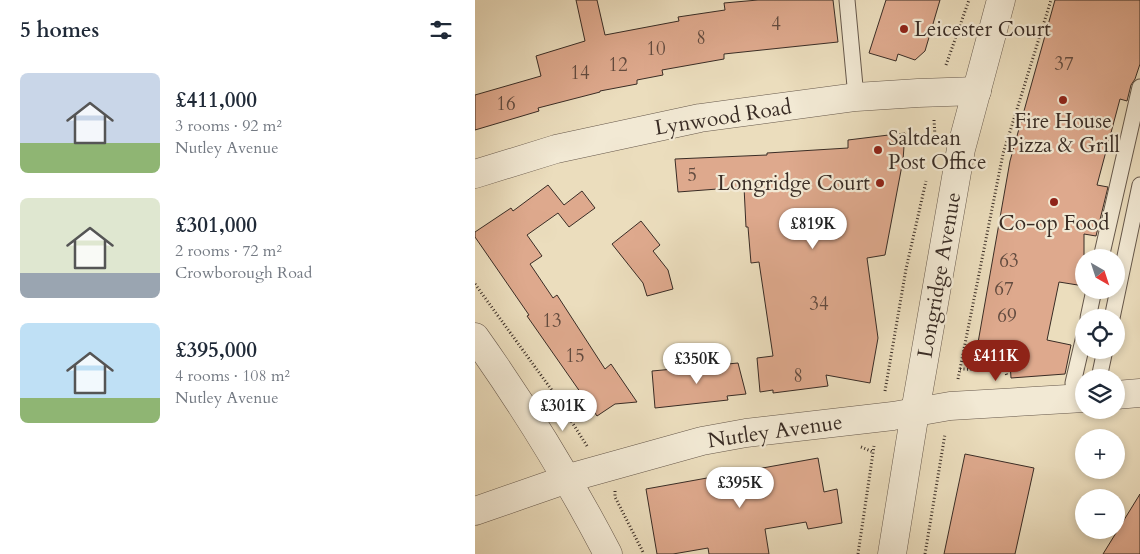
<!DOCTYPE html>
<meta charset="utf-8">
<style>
:root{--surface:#fff;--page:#f2f2f3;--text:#1f2937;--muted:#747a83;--accent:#8f2418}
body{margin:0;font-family:Cardo,serif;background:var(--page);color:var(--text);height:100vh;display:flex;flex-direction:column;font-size:19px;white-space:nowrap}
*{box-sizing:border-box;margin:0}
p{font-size:16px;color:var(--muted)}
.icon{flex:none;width:28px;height:28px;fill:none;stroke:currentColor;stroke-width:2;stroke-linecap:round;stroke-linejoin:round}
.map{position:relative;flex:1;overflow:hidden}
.sheet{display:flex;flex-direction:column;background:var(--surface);width:475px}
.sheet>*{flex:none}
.needle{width:32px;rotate:141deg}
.fabs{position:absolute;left:600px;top:249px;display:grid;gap:10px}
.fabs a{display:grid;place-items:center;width:50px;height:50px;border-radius:50%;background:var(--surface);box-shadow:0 2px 8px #0003;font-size:25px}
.price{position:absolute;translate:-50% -42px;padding:0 11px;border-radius:18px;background:#fff;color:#222;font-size:16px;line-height:32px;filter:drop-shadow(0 1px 2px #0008)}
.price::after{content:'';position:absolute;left:50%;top:30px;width:15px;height:11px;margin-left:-8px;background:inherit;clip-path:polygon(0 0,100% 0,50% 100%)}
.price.on{background:var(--accent);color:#fff}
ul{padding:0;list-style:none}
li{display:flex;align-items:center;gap:15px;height:125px;padding:0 20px}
li span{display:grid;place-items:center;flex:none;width:140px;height:100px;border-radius:8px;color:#555}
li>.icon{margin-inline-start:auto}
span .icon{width:60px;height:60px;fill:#fffc;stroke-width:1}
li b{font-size:21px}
h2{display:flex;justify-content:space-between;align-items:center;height:60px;padding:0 20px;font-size:21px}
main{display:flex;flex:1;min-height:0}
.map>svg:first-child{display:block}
.building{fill:#dea98d;stroke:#392c25}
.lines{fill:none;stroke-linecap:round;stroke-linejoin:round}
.service-casing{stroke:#66584b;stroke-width:17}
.minor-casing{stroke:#66584b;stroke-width:29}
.path{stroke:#392c25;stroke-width:3;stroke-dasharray:1 2.5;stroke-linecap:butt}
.service{stroke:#f2e9d4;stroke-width:15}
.minor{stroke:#f2e9d4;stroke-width:28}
.poi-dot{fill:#8f2418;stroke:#f2e9d4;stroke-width:2}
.labels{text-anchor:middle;stroke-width:4.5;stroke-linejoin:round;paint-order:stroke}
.number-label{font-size:19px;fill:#624b3f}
.poi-label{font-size:21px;fill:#392c25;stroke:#f2e9d4;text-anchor:start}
.street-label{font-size:21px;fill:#392c25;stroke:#f2e9d4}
</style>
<main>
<section class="sheet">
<h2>5 homes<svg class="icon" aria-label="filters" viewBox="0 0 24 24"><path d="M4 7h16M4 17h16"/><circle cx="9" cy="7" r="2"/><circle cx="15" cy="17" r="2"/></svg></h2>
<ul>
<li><span style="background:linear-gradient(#c9d6e8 70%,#8fb573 0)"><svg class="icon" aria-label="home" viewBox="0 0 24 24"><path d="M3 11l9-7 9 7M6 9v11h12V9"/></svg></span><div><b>£411,000</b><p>3 rooms · 92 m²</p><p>Nutley Avenue</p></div></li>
<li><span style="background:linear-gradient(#dfe7d0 75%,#9aa5b1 0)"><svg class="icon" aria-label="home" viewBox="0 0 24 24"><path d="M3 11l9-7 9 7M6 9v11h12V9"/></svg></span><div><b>£301,000</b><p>2 rooms · 72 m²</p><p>Crowborough Road</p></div></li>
<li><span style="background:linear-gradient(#bfe0f5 75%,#8fb573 0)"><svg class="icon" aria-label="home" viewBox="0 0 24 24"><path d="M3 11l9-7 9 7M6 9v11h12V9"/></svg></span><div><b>£395,000</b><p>4 rooms · 108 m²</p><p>Nutley Avenue</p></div></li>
</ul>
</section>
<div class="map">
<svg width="665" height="554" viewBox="0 0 665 554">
<rect width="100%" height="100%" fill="#ebddbd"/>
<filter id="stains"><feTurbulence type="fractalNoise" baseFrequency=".004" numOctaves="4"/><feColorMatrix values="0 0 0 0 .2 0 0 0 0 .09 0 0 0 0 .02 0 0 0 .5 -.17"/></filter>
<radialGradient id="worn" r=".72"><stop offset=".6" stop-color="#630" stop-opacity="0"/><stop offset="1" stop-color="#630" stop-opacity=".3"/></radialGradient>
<g class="building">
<polygon points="101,0 122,0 130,35 204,21 203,17 250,10 249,3 283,0 358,0 363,42 249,54 249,59 187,70 188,75 162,80 162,84 125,91 125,92 63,108 64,111 0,130 0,95 66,76 61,56 110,41"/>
<polygon points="411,0 465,0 450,51 440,60 423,54 421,61 394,53"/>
<polygon points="580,0 665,0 665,64 660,79 656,85 652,101 645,99 622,185 633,187 621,236 609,234 609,286 584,282 572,340 596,345 590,374 536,378 535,362 509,364 501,354 535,161"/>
<polygon points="430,133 428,160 410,255 392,258 403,338 395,383 351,375 353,386 298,393 298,390 285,392 282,358 298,356 284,262 276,263 273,227 271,227 269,187 203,192 200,159 292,155 292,153 373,148 373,140"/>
<polygon points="73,185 89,205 107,191 120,208 94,227 83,213 52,235 67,256 55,264 78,298 82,295 130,369 136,364 162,402 140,404 122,416 52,316 54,315 0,237 0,232 36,208 38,211"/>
<polygon points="166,221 185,245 178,251 193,270 198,289 172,296 168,283 137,244"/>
<polygon points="263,363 271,394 252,396 253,400 180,408 177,371"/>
<polygon points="490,454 559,468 540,554 469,554"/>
<polygon points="343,458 349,492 362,489 367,523 333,529 331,522 290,529 294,554 234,554 233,548 198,554 182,554 171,489"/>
<polygon points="665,494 665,554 628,554"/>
</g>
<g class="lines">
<defs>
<g id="service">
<polyline points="372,0 381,97"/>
<polyline points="626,258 665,87"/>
<polyline points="613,318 619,290"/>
<polyline points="637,318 665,185"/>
<polyline points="624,378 630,350"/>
<polyline points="600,399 598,383 609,336"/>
</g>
<g id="minor">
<polyline points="0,174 81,149 225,118 381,97 443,93 502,91"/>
<path d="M0,337C49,406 94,479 133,554"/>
<polyline points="641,395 665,393"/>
<polyline points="0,511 101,476 227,441 271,433 418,416 475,406 609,398"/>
<polyline points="417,554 440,412 486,149 526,0"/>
</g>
</defs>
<use href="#service" class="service-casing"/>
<use href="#minor" class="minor-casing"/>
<g class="path">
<polyline points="471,65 494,0"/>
<polyline points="459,120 460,136"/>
<polyline points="0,284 76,389 112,446"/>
<polyline points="485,369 530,370 532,376"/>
<polyline points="483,379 528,154 576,0"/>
<polyline points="410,391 431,269 451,181"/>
<polyline points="386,447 398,452"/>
<polyline points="140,491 140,497 169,554"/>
<polyline points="383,554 399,446"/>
<polyline points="450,554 470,434"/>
</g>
<use href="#service" class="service"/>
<use href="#minor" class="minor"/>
</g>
<g class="poi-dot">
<circle cx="429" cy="29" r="5"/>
<circle cx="588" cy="100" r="5"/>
<circle cx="403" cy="150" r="5"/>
<circle cx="405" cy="183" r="5"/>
<circle cx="579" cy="202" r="5"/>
</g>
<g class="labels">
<g class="number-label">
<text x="301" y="30">4</text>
<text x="226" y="44">8</text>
<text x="181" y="55">10</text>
<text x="589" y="70">37</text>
<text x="143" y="71">12</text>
<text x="105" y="79">14</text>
<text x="31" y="110">16</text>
<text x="217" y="181">5</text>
<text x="534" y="267">63</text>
<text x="529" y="295">67</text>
<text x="344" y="310">34</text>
<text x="532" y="322">69</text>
<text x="77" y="327">13</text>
<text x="100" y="362">15</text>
<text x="323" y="382">8</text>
</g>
<g class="poi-label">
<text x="439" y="36">Leicester Court</text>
<text x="588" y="128" text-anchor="middle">Fire House<tspan x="588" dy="24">Pizza &amp; Grill</tspan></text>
<text x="413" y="145">Saltdean<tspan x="413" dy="24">Post Office</tspan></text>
<text x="395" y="190" text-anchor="end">Longridge Court</text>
<text x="579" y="230" text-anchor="middle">Co-op Food</text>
</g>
<g class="street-label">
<text transform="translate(248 117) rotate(-9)" y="7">Lynwood Road</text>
<text transform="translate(464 275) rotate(-80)" y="7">Longridge Avenue</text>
<text transform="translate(300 431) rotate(-8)" y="7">Nutley Avenue</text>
</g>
</g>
<rect width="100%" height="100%" filter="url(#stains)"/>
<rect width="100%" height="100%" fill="url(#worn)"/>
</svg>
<div class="fabs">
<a><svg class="needle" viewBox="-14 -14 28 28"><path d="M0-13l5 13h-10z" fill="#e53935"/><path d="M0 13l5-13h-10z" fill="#747a83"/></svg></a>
<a><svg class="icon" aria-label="locate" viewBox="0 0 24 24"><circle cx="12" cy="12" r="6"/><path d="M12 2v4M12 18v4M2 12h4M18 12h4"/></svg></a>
<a><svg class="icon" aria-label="layers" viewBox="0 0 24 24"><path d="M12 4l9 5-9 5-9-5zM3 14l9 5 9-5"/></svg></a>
<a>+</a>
<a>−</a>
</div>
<b class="price" style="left:338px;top:250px">£819K</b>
<b class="price on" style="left:521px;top:382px">£411K</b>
<b class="price" style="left:222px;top:385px">£350K</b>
<b class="price" style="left:88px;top:432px">£301K</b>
<b class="price" style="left:265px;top:509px">£395K</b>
</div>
</main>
